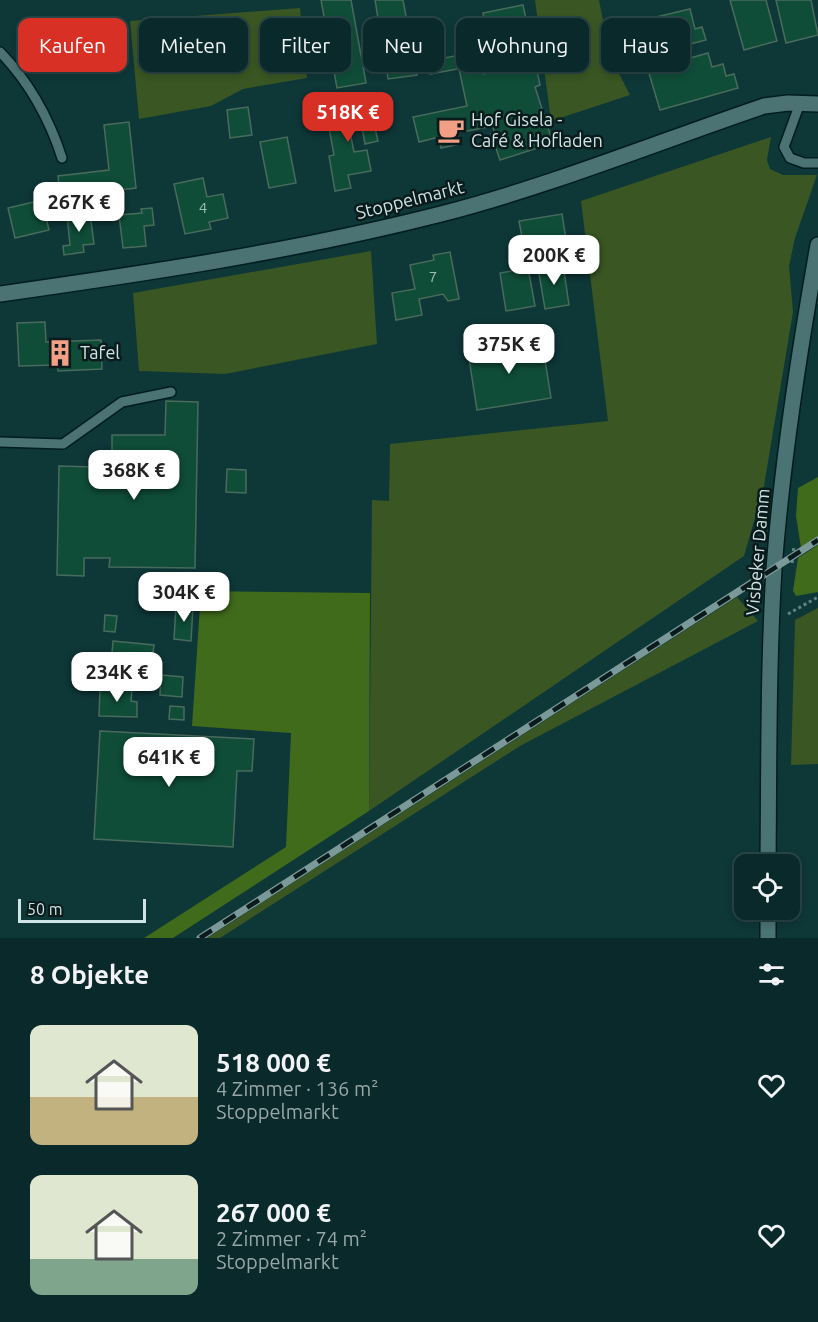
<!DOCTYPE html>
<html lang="de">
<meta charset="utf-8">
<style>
:root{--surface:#0a292a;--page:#133132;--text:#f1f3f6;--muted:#99a6a8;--line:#2a4547;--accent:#d93025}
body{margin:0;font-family:Ubuntu,sans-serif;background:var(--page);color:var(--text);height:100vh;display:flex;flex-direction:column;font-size:22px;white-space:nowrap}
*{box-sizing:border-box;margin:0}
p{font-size:20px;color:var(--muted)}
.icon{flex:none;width:33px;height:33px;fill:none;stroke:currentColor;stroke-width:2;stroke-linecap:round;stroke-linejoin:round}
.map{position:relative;height:938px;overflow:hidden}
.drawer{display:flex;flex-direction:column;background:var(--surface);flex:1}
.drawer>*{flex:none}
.top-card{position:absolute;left:18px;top:18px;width:783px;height:54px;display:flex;gap:12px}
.controls{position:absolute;left:734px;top:854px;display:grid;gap:12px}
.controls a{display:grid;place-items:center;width:66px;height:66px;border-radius:12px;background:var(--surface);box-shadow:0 3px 9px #0003,0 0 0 2px var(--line);font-size:30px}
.scale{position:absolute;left:18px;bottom:15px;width:128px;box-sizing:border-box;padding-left:6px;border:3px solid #cfe4e4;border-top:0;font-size:16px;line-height:21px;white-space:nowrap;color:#cfe4e4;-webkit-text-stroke:4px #0b1b1c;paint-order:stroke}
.price{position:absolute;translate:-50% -51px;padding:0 14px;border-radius:12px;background:#fff;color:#222;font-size:20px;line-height:39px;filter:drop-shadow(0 2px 3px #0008)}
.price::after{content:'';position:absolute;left:50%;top:36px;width:18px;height:14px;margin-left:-9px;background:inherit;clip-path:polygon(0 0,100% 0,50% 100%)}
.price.active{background:var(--accent);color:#fff}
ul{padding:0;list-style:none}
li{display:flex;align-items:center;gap:18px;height:150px;padding:0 30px}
li span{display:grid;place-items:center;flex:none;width:168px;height:120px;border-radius:12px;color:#555}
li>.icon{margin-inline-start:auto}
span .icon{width:72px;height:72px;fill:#fffc;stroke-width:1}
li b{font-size:26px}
h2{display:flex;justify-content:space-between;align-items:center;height:72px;padding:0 30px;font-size:26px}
.chip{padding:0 21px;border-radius:12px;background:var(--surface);box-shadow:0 3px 9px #0003,0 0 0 2px var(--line);font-size:21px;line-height:54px}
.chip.active{background:var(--accent);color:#fff}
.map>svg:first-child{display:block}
.green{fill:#395623}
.forest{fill:#406b1b}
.building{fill:#0f4d38;stroke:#4a6b5c;stroke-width:1.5}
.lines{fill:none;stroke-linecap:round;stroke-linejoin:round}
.service-casing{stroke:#001d1e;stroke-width:12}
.minor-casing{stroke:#001d1e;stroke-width:18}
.tertiary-casing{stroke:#001d1e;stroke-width:18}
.path{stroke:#648484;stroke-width:3;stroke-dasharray:3 3;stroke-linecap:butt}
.service{stroke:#4b7374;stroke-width:9}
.minor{stroke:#4b7374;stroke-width:15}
.tertiary{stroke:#4b7374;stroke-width:15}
.rail-casing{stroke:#7c999a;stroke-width:7}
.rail{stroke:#0b1b1c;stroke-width:4.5;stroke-dasharray:14;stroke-linecap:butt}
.labels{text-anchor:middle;stroke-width:5;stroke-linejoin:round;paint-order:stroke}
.number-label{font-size:15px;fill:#9fbeb9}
.poi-label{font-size:18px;fill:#cfe4e4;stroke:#0b1b1c;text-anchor:start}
.street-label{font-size:18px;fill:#cfe4e4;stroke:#0b1b1c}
</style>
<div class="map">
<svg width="818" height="938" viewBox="0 0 818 938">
<rect width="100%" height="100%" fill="#0e3738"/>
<g class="green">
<polygon points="535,0 599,0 610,56 630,95 551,121"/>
<polygon points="300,8 307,78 243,89 211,106 139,119 130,21"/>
<polygon points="771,137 767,160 770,169 783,175 817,175 795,238 789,266 793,312 764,486 744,556 369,811 372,500 389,501 390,444 608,421 581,201"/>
<polygon points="371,251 377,344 225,374 139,371 133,293"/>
<polygon points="737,597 758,621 520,746 220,938 207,938"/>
<polygon points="818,608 818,764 791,765 795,620"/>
</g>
<g class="forest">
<polygon points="818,477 818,537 801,548 796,516 798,488"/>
<polygon points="818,545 818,592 796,596 793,591 798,558"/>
<polygon points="201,591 370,593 369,811 173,938 144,938 286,847 291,733 192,726"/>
</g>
<g class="building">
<polygon points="321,0 351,0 366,83 337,88"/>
<polygon points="375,0 403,0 417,75 388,79"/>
<polygon points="730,0 766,0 777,41 744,50"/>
<polygon points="776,0 811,0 818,35 786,43"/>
<polygon points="523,5 540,85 535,87 553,143 500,160 491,134 494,133 493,126 457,133 460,144 441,148 439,137 419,142 413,117 467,106 459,69 482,64 484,74 495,72 483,13"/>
<polygon points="690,9 695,29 702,27 706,40 639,57 631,23"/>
<polygon points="708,53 712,67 723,64 726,76 734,74 738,88 660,110 648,70"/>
<polygon points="460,55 463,68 430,74 428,61"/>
<polygon points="370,102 374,123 349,127 354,152 367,150 371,171 348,175 351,188 335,191 329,156 334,155 326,111"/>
<polygon points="248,107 252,135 230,138 227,110"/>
<polygon points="129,122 136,188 60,197 58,176 109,170 104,125"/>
<polygon points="374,124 378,141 365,144 362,127"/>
<polygon points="287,137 296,183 269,188 260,142"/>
<polygon points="203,178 207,197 223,194 228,218 209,222 211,229 185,234 174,184"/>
<polygon points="42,200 49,230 15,238 8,208"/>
<polygon points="152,208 154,225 144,226 146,246 123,248 119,215 142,213 141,209"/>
<polygon points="90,213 94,244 83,245 84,252 64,255 63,246 70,245 67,215"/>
<polygon points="562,214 567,246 525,253 519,221"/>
<polygon points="450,252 459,299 448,301 443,294 419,299 422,315 396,320 392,293 415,289 410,265 434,260 433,255"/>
<polygon points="563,264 569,305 545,309 538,268"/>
<polygon points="528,268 535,306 506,311 500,273"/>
<polygon points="45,322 46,342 101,340 102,369 58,371 57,365 19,366 17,323"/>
<polygon points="542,341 551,398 477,410 468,352"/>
<polygon points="166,401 198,402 195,568 109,567 110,558 84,558 84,576 57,575 59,466 95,467 101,463 103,467 112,467 112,435 165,435"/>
<polygon points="227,469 246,470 246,493 226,492"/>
<polygon points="176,606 193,607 191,641 174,639"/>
<polygon points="105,615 117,616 115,632 104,631"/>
<polygon points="113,641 154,645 151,669 111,665"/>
<polygon points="161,675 183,677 182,697 160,695"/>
<polygon points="100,688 132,690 131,701 137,702 137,717 99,716"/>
<polygon points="170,706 184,707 184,720 169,719"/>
<polygon points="100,731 254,739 252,771 237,771 233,847 94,839"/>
</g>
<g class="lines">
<defs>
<g id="service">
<path d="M0,52C30,83 49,118 62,158"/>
<polyline points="800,103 784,147 790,158 804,163 818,163"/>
<polyline points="0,442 63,444 122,402 171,392"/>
</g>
<path id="minor" d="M0,294C148,273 296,251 441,214C550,186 658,142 764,106L788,103L818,104"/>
<g id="tertiary">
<path d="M768,864C769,766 768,667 774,569C782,461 799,352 818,245"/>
<polyline points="768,938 768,909"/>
</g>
</defs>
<use href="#service" class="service-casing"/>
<use href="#minor" class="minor-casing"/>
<use href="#tertiary" class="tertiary-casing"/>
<g class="path">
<polyline points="792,563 794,546"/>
<polyline points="788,614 818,597"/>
</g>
<use href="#service" class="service"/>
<use href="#minor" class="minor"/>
<use href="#tertiary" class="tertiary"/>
<defs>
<polyline id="rail" points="200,938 818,540"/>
</defs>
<use href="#rail" class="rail-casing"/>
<use href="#rail" class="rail"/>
</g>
<defs>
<symbol id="cafe-bare" viewBox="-9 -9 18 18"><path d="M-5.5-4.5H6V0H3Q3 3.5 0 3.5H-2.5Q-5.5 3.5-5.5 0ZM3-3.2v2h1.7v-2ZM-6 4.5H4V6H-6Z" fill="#f39f85" stroke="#0b1b1c" stroke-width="2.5" paint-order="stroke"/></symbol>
<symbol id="building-bare" viewBox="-9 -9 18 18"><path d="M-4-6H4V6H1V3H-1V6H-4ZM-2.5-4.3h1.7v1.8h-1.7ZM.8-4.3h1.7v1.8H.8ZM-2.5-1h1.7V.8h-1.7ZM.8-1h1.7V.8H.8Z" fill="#f39f85" stroke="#0b1b1c" stroke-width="2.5" paint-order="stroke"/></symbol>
</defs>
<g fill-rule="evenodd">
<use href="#cafe-bare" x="432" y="111" width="38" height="38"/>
<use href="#building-bare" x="41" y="334" width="38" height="38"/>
</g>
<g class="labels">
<g class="number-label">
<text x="203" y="213">4</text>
<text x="433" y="282">7</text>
</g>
<g class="poi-label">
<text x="471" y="126">Hof Gisela -<tspan x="471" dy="21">Café &amp; Hofladen</tspan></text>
<text x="80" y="359">Tafel</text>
</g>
<g class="street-label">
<text transform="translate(410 200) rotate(-14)" y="6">Stoppelmarkt</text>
<text transform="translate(758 552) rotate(-85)" y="6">Visbeker Damm</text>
</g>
</g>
</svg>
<div class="controls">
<a><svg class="icon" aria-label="locate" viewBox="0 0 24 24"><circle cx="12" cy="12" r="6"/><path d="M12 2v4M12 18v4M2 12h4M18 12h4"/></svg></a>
</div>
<div class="scale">50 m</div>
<b class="price active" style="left:348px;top:143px">518K €</b>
<b class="price" style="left:79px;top:233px">267K €</b>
<b class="price" style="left:554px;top:286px">200K €</b>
<b class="price" style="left:509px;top:375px">375K €</b>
<b class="price" style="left:134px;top:501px">368K €</b>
<b class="price" style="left:184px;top:623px">304K €</b>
<b class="price" style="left:117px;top:703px">234K €</b>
<b class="price" style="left:169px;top:788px">641K €</b>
<div class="top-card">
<a class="chip active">Kaufen</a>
<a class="chip">Mieten</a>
<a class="chip">Filter</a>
<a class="chip">Neu</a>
<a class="chip">Wohnung</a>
<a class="chip">Haus</a>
</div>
</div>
<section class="drawer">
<h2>8 Objekte<svg class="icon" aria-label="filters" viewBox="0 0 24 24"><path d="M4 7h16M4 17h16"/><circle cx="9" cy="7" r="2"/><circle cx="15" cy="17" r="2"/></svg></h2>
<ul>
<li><span style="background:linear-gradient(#dfe7d0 60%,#c2b280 0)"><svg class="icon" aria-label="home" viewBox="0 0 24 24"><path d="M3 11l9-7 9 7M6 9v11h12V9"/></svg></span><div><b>518 000 €</b><p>4 Zimmer · 136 m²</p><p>Stoppelmarkt</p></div><svg class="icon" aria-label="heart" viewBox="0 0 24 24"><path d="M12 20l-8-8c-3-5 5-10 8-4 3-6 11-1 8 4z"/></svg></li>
<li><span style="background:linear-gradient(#dfe7d0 70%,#7fa58c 0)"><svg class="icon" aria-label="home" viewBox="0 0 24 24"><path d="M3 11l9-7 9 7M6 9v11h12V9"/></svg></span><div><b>267 000 €</b><p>2 Zimmer · 74 m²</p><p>Stoppelmarkt</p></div><svg class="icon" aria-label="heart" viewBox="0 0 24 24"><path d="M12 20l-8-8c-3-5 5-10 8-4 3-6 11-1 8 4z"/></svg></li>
</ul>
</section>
